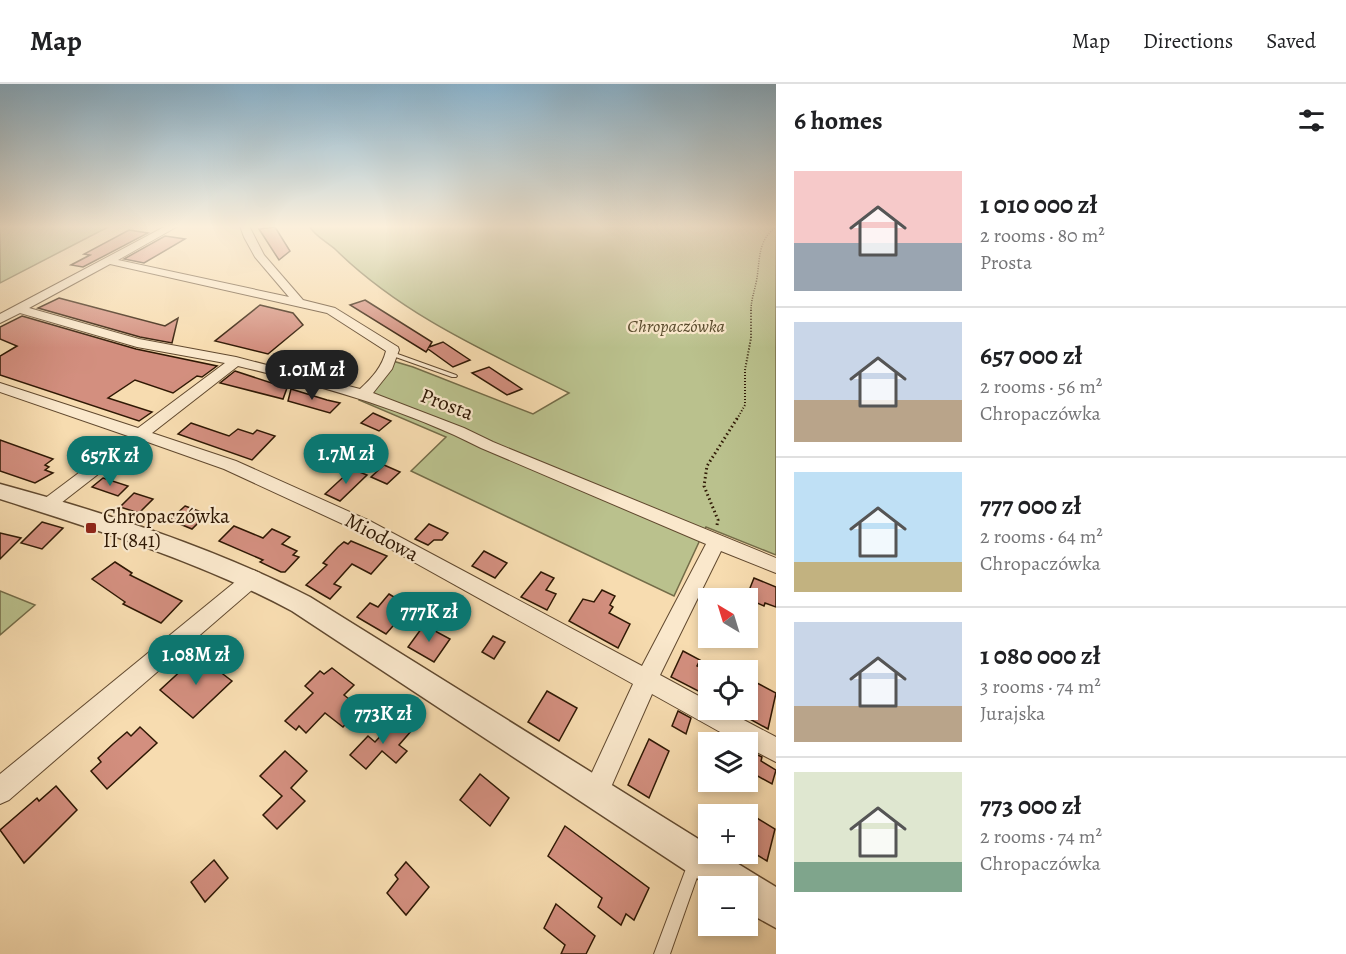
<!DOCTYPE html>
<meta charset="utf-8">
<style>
:root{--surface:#fff;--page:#f2f2f2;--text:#202124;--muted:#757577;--line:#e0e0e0;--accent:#0f766e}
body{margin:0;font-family:Alegreya,serif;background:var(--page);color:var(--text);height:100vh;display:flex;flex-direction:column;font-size:22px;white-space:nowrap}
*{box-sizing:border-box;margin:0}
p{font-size:20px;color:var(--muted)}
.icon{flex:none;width:33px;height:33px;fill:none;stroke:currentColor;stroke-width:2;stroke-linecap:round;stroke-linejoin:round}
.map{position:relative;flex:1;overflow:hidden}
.panel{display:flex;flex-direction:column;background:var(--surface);width:570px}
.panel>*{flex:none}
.needle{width:39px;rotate:322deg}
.fabs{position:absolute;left:698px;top:504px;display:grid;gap:12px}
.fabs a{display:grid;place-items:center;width:60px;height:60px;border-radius:0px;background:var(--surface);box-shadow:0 3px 9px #0003;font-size:30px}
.price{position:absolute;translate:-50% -51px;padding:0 14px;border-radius:21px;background:var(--accent);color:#fff;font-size:20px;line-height:39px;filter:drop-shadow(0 2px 3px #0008)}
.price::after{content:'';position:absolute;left:50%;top:36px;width:18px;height:14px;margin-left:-9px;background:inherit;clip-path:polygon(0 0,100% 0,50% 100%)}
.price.selected{background:#222;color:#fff}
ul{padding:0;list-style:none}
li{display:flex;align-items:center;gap:18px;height:150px;padding:0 18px}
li+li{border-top:2px solid var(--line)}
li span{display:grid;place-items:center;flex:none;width:168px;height:120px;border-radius:0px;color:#555}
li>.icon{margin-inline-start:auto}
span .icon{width:72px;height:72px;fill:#fffc;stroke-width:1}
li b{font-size:26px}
h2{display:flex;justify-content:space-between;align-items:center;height:72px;padding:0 18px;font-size:26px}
header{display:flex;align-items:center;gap:36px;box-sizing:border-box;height:84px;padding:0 30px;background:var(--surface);border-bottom:2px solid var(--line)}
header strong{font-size:28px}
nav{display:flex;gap:33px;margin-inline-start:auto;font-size:21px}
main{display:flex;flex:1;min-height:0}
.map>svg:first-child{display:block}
.green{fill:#bac18d;stroke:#746c48;stroke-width:1.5}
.building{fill:#d38f7f;stroke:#2f1804;stroke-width:1.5}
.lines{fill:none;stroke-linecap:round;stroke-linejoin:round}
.service-casing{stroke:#61492f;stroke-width:2}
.minor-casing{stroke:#61492f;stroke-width:2}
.tertiary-casing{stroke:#61492f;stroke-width:3}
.path-far2{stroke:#2f1804;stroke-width:1.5;stroke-dasharray:1 1.5;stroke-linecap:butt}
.path-far1{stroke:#2f1804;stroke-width:2;stroke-dasharray:1 2;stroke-linecap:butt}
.path{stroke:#2f1804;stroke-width:3;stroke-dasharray:1.5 3;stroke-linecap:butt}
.service{fill:#fae8cc;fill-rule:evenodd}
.minor{fill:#fae8cc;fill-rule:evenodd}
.tertiary{fill:#fae8cc;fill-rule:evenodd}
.poi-dot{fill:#8f2418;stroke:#fae8cc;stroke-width:2}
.labels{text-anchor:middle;stroke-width:4.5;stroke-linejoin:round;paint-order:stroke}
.far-park-label{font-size:18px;font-style:italic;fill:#594b2d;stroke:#fae8cc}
.street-label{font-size:21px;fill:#2f1804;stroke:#fae8cc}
.poi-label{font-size:21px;fill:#2f1804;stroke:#fae8cc;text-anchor:start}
</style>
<header>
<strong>Map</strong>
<nav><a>Map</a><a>Directions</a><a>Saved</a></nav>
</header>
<main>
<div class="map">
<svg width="776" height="870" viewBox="0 0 776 870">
<rect width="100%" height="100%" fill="#f7dcb0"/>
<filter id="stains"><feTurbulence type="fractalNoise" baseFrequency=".00333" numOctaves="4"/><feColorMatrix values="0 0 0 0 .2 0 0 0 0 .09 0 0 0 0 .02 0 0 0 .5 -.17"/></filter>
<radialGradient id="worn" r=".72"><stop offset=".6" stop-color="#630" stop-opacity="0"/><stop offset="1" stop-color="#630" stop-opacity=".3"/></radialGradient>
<g class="green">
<polygon points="0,142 110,142 0,199"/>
<path d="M309,142H776V471L706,443L674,512L411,387L446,353L359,316L386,275L413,283L533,330L569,309C487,268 402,231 336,166C327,158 315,152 309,142Z"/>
<polygon points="0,507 35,521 0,551"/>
</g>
<g class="building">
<polygon points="275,143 290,167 279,176 259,145"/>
<polygon points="129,146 148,149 83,183 71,181 90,171 84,170"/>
<polygon points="165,152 185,155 144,179 124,175"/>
<polygon points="59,214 165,242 178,234 172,259 140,253 38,224"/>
<polygon points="365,216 432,258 429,263 443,258 470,276 453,283 428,265 426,268 350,221"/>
<polygon points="260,221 293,229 303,241 268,270 215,257"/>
<polygon points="22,232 136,265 217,282 202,293 197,292 173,309 135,296 108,314 152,328 139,337 0,291 0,272 17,262 0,255 0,243"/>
<polygon points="489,283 522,305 507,311 472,289"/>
<polygon points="235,287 287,304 283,315 220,299"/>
<polygon points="291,305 327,316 340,319 330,329 288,317"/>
<polygon points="373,329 391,337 379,347 361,339"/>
<polygon points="191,339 229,352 238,345 253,350 257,346 275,352 252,376 178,350"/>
<polygon points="0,356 53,375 45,381 49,383 45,386 53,389 35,399 0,387"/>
<polygon points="384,381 400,388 387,400 371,393"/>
<polygon points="352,385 367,391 340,417 325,410"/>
<polygon points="103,394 128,402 118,412 92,403"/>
<polygon points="134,409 153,415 139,429 120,423"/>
<polygon points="185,422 207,430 192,445 170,436"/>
<polygon points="42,438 63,444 42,465 21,459"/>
<polygon points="429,440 448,449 442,456 434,456 428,461 415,455"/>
<polygon points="234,442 263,454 272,445 290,453 282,460 297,467 293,471 299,473 285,488 281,488 260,478 263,476 219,457"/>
<polygon points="0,449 21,454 0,475"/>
<polygon points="351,457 387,472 371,490 352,480 334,500 341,503 330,515 306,501 327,481 323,479 338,463 344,458 348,460"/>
<polygon points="484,467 507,479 495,494 472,482"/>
<polygon points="115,478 132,489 130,491 182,517 161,539 123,520 125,518 92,495"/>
<polygon points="541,488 554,494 546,506 556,510 547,526 521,513"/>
<polygon points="754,494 776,503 776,523 765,519 764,522 746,514"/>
<polygon points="602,506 615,512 610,521 613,523 609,529 630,540 618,564 569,537 583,515 594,518"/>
<polygon points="389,510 402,518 397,523 405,528 386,550 357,533 370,519 378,523"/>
<polygon points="424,541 450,555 434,578 408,563"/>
<polygon points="493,552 505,558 494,575 482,568"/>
<polygon points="683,567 700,576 697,582 708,587 708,600 704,610 671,593"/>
<polygon points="198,571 232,597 193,634 160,606"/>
<polygon points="332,584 354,601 344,611 360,624 343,643 325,629 306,649 299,642 296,646 285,637 313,609 305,602 320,587 324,590"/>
<polygon points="757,599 776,609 768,645 746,633"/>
<polygon points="547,607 577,624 559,657 528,638"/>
<polygon points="678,627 691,634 686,650 672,642"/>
<polygon points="397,634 412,646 399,661 407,667 396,679 382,667 366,685 350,671 368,652 375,658"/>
<polygon points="140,643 157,659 107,705 91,687 101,678 98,674 113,660 127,648 131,652"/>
<polygon points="649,655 669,667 649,714 628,701"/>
<polygon points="747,666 762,673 761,677 776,686 772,700 747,686"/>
<polygon points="285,667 307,687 291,704 305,717 277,745 263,731 282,712 260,692"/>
<polygon points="480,690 509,714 490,742 460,716"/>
<polygon points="56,702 77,726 24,779 0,746 37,714 39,717"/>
<polygon points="747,728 775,745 767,777 747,765"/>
<polygon points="565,742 649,804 634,836 626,830 621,841 598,823 602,814 548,772"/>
<polygon points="214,776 228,794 205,818 191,798"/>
<polygon points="406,778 429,803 406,831 387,809 398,795 395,791"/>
<polygon points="556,820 595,852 586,870 561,870 565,861 544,844"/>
</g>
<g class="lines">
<defs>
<g id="service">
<polygon points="392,268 456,291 457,292 456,293 452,293 390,271 390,269"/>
<polygon points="695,772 700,774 702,779 670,870 654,870 690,774"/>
</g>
<g id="minor">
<path d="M166,142H178L118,176L289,213L255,173L244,153L240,142H249L264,171L303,216L335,224L398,263L399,266L392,285L373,309L464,344L493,358L776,474V489L721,467L660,591L708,617V626H725L776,653V678L747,663V658H738L652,610L604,719L595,723L586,719L582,710L633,600L358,447L224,385L142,356L52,426H40L37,422L40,418L128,352L0,308V299L138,344L225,279L137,263L20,229L0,239V230ZM110,180L327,229L386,267C382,283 372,294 360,305L236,273L139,255L29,224ZM238,282C322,302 404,325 481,364L706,460L642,582L370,437L236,377L152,349Z"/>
<polygon points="253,486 260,489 263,494 260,499 9,716 0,720 0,690 246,489"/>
</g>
<path id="tertiary" d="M0,400C106,429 212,463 310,513L708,761V770H722L776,803V844L747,828V802H709L292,527C199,477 100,447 0,415Z"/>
</defs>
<use href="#service" class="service-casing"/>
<use href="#minor" class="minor-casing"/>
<use href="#tertiary" class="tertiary-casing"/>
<path class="path-far2" d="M751,227C751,215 755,206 757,194C760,174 758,156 776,143"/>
<polyline class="path-far1" points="737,335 745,321 745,286 751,254 751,225"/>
<polyline class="path" points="717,441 718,436 704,402 707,382 738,333"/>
<use href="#service" class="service"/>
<use href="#minor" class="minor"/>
<use href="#tertiary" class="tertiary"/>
</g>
<linearGradient id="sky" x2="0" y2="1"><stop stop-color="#8ab6d2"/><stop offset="0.54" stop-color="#fbefdb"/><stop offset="1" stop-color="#fbefdb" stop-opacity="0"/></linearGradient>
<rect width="776" height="264" fill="url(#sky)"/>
<rect class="poi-dot" x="85" y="438" width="12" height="12" rx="3"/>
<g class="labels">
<g class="far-park-label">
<text x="676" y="248">Chropaczówka</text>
</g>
<g class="street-label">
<text transform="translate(447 320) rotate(21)" y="7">Prosta</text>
<text transform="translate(382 453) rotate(28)" y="7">Miodowa</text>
</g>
<g class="poi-label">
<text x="103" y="439">Chropaczówka<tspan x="103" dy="24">II (841)</tspan></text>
</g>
</g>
<rect width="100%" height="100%" filter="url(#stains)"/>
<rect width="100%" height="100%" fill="url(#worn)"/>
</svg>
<div class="fabs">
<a><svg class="needle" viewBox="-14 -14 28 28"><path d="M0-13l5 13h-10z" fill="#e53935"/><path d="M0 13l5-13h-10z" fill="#757577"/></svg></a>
<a><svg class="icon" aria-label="locate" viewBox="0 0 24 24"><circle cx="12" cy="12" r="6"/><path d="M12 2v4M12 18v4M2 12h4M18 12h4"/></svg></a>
<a><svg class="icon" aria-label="layers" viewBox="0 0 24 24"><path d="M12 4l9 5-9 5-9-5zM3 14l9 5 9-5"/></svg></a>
<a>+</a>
<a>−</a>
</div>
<b class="price selected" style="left:312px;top:317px">1.01M zł</b>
<b class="price" style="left:346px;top:401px">1.7M zł</b>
<b class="price" style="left:110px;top:403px">657K zł</b>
<b class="price" style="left:429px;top:559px">777K zł</b>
<b class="price" style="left:196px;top:602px">1.08M zł</b>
<b class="price" style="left:383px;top:661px">773K zł</b>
</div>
<section class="panel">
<h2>6 homes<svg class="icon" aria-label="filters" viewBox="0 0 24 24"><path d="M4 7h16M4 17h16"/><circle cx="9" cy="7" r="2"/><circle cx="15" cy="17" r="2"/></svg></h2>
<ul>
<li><span style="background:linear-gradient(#f6c9c9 60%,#9aa5b1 0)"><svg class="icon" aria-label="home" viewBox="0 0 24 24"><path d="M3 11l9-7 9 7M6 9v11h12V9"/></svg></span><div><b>1 010 000 zł</b><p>2 rooms · 80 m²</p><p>Prosta</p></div></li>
<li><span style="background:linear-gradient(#c9d6e8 65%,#b9a48a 0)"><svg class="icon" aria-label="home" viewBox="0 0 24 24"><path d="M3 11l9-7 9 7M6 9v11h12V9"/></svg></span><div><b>657 000 zł</b><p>2 rooms · 56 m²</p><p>Chropaczówka</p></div></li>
<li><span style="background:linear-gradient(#bfe0f5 75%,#c2b280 0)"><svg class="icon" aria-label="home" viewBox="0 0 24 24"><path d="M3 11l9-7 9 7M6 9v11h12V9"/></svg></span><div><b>777 000 zł</b><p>2 rooms · 64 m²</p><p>Chropaczówka</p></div></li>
<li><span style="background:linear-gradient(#c9d6e8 70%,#b9a48a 0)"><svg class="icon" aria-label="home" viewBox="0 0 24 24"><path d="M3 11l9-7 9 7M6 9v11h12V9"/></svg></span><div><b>1 080 000 zł</b><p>3 rooms · 74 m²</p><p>Jurajska</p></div></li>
<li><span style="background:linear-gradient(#dfe7d0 75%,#7fa58c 0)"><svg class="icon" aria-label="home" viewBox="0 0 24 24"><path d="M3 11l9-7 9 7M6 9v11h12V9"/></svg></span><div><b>773 000 zł</b><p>2 rooms · 74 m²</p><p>Chropaczówka</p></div></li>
</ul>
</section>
</main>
